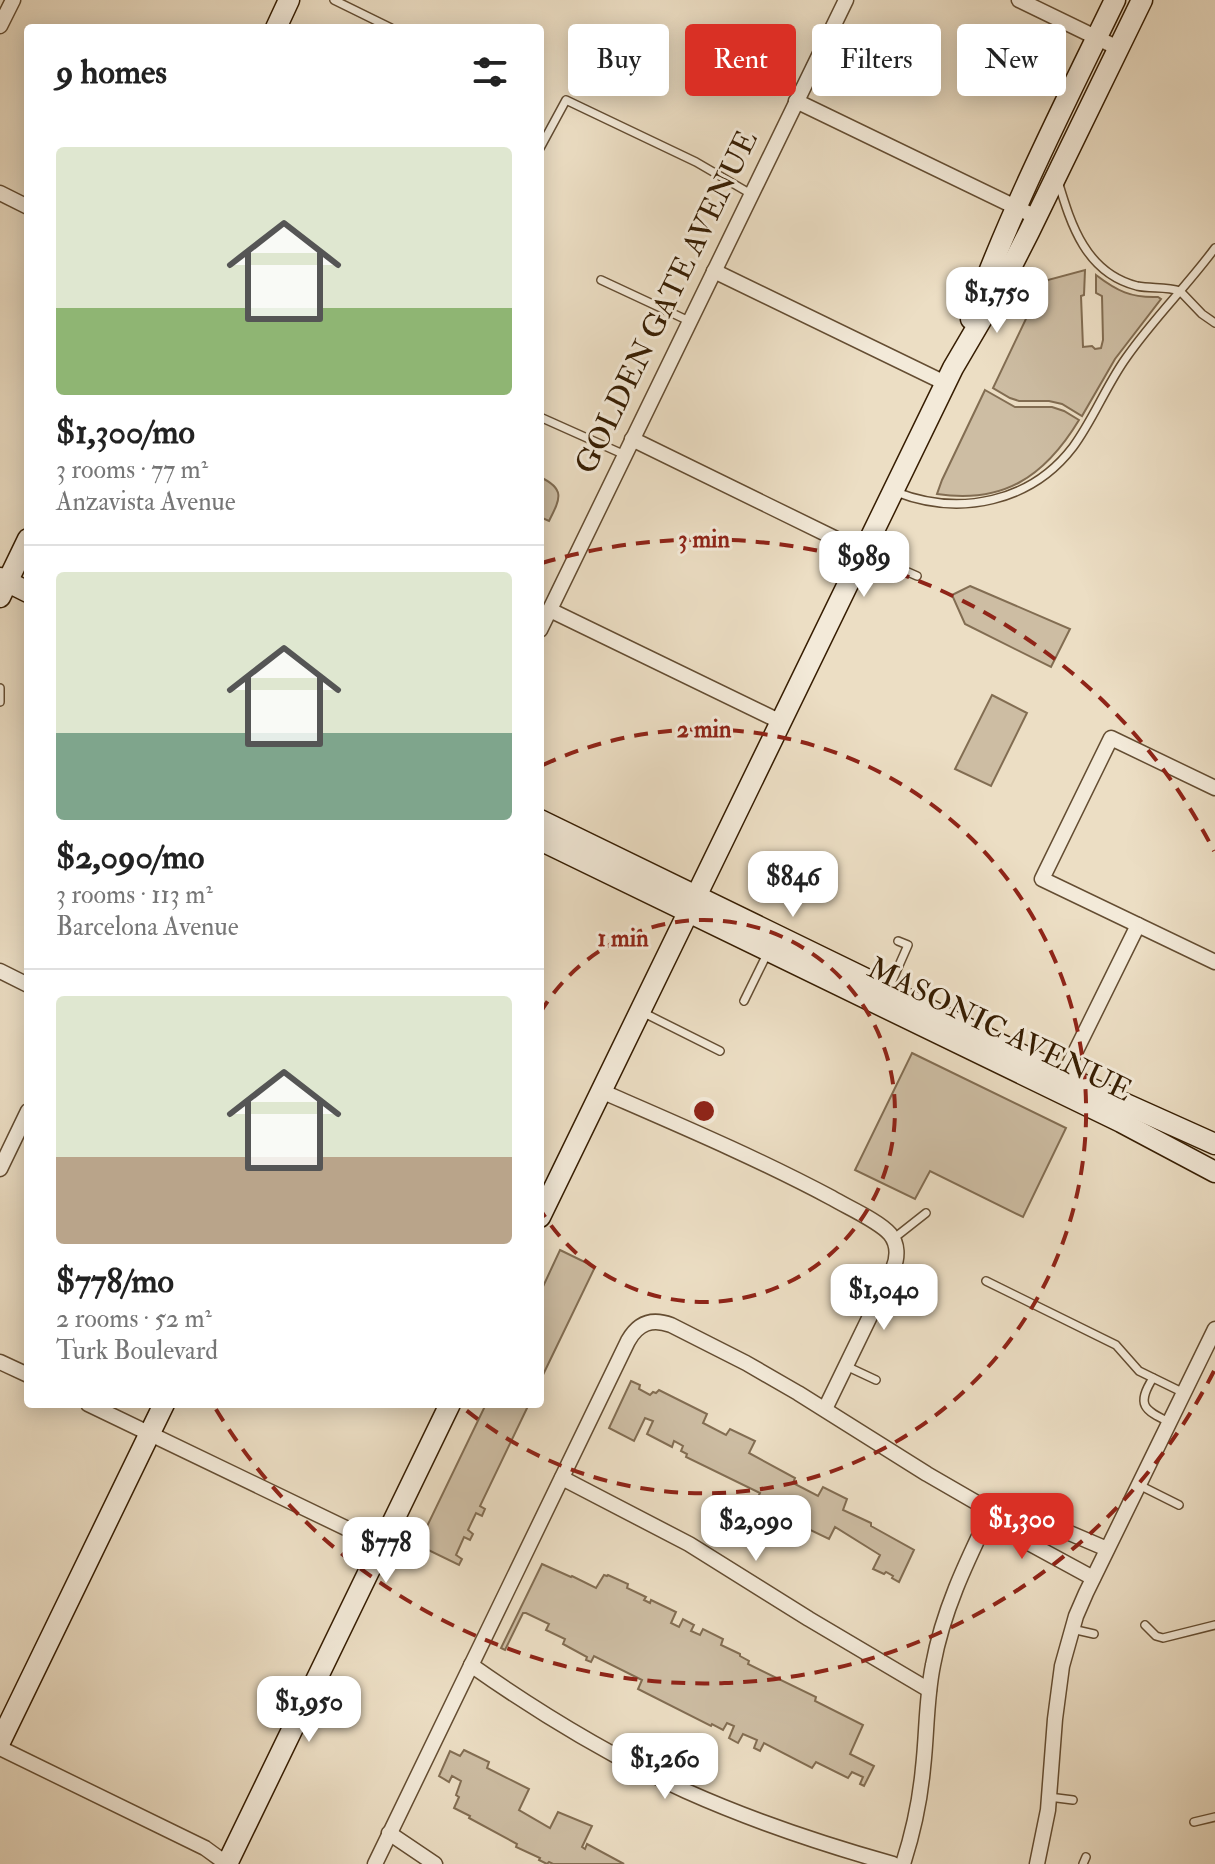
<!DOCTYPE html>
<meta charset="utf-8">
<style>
:root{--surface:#fff;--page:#f6f6f6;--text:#222;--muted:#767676;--line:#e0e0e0;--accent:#d93025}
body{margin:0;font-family:"IM FELL Double Pica",serif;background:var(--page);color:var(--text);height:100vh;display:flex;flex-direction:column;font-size:30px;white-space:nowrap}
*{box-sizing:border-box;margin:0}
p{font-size:26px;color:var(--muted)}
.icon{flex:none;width:44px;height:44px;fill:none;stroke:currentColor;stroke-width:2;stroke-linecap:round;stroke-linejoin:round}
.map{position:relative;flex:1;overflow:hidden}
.details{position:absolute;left:24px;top:24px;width:520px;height:1384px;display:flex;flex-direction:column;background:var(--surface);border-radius:8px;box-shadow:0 4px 20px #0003}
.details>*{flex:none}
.top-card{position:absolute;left:568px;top:24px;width:526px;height:72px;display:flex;gap:16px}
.price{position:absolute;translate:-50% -68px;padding:0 18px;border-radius:16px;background:#fff;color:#222;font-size:26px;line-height:52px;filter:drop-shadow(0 2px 4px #0008)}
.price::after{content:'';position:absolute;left:50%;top:48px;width:24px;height:18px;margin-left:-12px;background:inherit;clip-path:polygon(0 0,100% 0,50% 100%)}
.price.selected{background:var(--accent);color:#fff}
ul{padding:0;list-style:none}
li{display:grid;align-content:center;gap:16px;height:424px;padding:0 32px}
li+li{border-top:2px solid var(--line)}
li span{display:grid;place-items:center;height:248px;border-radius:8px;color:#555}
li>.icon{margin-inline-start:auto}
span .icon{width:144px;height:144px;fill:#fffc;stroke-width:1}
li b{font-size:34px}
h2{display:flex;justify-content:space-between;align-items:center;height:96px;padding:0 32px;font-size:34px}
.pill{padding:0 28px;border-radius:8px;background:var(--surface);box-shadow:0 4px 20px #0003;font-size:28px;line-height:72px}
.pill.selected{background:var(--accent);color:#fff}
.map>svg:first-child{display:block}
.green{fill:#cdbda3;stroke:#826d52;stroke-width:2}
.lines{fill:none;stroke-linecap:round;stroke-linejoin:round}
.lane-casing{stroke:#644d32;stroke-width:10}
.street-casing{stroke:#644d32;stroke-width:17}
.secondary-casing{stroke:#361d02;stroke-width:23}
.lane{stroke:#f3ead9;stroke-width:7}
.street{stroke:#f3ead9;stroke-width:14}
.secondary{stroke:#f3ead9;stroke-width:20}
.ring{fill:none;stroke:#8f2418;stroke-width:4;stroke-dasharray:14 10}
.labels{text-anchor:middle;stroke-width:6;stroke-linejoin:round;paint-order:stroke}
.street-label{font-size:30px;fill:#361d02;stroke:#f3ead9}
.centre{fill:#8f2418;stroke:#f3ead9;stroke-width:4}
.ring-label{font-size:24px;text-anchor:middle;font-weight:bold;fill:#8f2418;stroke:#f3ead9;stroke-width:6;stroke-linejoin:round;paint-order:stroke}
</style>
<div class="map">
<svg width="1215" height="1864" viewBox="0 0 1215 1864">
<rect width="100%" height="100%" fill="#ecdec4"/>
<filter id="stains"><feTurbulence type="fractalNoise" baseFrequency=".0025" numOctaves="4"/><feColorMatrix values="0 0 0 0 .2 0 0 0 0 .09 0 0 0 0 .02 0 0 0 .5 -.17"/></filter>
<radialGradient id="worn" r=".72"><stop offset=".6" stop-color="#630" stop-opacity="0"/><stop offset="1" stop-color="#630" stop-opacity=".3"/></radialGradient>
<g class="green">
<path d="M1085,270L1084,295L1081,296L1083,347L1092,346L1095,349L1101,348L1103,340L1102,296L1096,293V275C1117,291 1131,298 1158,297L1161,299L1115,359L1082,416L1062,404L1049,401H1019L1010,398L993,388L1044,281Z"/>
<path d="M985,390L1015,407H1052L1064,411L1079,420C1044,478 1002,504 937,494L942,480Z"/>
<path d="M540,477C566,489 560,499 549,521L540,517Z"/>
<polygon points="970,586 1070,629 1051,667 965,624 952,595"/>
<polygon points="992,695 1027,713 991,786 955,769"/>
<polygon points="912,1053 1066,1128 1023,1217 930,1171 915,1199 855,1170"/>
<polygon points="560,1250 595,1267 540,1381 540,1293"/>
<polygon points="631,1381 640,1385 639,1389 650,1395 653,1392 656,1393 659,1390 707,1414 703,1423 726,1435 730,1429 755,1441 749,1453 795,1478 793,1483 818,1496 823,1487 847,1499 843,1510 871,1523 871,1526 914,1550 899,1582 892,1578 893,1576 886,1572 884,1574 873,1569 880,1555 835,1527 829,1539 804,1527 805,1523 757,1499 760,1493 686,1457 687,1454 681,1451 683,1446 674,1441 672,1447 647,1434 653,1421 645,1418 634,1441 609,1428"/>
<polygon points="486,1404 529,1404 480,1506 485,1509 482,1516 476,1513 468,1530 473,1534 470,1540 464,1537 456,1555 462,1559 459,1565 418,1545"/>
<polygon points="542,1564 571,1577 572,1576 596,1588 604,1575 607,1576 608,1575 628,1584 627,1588 646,1597 644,1600 650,1603 651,1600 676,1612 671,1623 679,1627 683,1619 694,1625 691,1631 700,1635 703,1629 723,1639 721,1645 740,1654 740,1656 749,1661 748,1664 816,1697 815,1701 863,1725 850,1754 874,1766 864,1786 860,1784 863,1777 852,1772 848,1778 816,1762 812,1768 764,1743 760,1751 754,1748 757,1740 743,1734 738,1743 729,1738 734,1726 727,1723 723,1730 712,1724 711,1726 638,1689 642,1680 594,1656 591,1662 586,1660 587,1657 563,1644 565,1639 546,1630 549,1624 526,1613 523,1613 505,1650 501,1648"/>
<polygon points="464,1750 489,1762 487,1768 529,1789 519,1810 550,1828 558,1812 592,1826 582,1847 585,1849 587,1844 624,1864 553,1864 549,1862 547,1864 539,1860 540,1858 516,1847 517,1844 469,1818 470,1816 454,1808 459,1797 456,1795 461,1781 452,1776 449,1782 439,1776 450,1751 460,1756"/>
</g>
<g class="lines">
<defs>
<g id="lane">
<polyline points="334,0 391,28"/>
<polyline points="540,148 566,100 696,162 751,194"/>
<path d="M1058,181C1071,225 1086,273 1137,286C1151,289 1166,286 1180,291L1202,314L1215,323"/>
<polyline points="601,280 689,321"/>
<polyline points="540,417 625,455"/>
<path d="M896,492C960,517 1031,502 1073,447C1093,420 1106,386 1126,358C1153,319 1187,286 1215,248"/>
<polyline points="865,553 917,576"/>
<polyline points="0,688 0,702"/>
<polyline points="889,988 908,945 898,941"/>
<polyline points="744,1001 768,952"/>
<polyline points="642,1012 720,1051"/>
<polyline points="893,1239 926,1213"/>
<polyline points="986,1281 1116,1345 1139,1371 1184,1393"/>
<polyline points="846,1366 876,1380"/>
<path d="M1153,1378C1136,1405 1144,1410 1169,1422"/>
<polyline points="1139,1485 1179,1505"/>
<polyline points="1145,1625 1156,1636 1163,1638 1215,1625"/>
<polyline points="1072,1629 1094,1634"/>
<polyline points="1049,1797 1073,1800"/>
<polyline points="1194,1822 1215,1817"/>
<polyline points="1083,1864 1086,1857"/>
</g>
<g id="street">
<polyline points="1019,0 1118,48"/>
<polyline points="0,26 13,0"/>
<polyline points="796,101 1036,217"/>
<polyline points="0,193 28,207"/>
<polyline points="714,271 945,383"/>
<polyline points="632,439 863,552"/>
<polyline points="550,610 781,722"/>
<polyline points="540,630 846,0"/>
<polyline points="1215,788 1111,738 1042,879 1215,962"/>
<polyline points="0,971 28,985"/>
<polyline points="1060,1083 1138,925"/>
<path d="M601,1091C679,1125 757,1158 832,1198C847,1207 879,1221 890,1234C898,1244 898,1257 893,1269L825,1409"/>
<polyline points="0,1169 28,1111"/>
<polyline points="0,1362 28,1375"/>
<polyline points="88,1404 381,1545"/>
<polyline points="562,1478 689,1544 809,1619 929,1690"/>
<polyline points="991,1511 1003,1507 1011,1508 1107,1549"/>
<path d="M471,1665C539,1713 610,1756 686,1791C753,1821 822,1844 893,1864"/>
<polyline points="0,1748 205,1848 227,1864"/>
<polyline points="389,1833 435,1864"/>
<path d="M375,1864L628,1341C638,1323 652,1318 671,1325L746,1363L798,1393L927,1474L991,1511L992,1518L1001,1528L1093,1578"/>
<path d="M903,1864C913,1833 920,1801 923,1768C927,1734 926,1699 933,1665C943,1610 967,1561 991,1511"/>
<polyline points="1037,1864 1048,1810 1055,1719 1062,1666 1076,1616 1086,1593 1215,1329"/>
</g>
<g id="secondary">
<polyline points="276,28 289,0"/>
<path d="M971,319C1011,209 1064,105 1115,0"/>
<polyline points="0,578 28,592"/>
<polyline points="0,597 28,539"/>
<polyline points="540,820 1090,1088 1215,1144"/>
<polyline points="540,840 1121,1122 1215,1172"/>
<polyline points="540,1217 953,368 1004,281 1029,232 1142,0"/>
<polyline points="0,1742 164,1404"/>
<polyline points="227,1864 450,1404"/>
</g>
</defs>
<use href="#lane" class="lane-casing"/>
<use href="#street" class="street-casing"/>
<use href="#secondary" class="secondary-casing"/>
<use href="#lane" class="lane"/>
<use href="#street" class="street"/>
<use href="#secondary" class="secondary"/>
</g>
<g class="ring">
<path d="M540 1013A191 191 0 1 1 540 1209"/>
<path d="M543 765A382 382 0 1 1 461 1406"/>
<path d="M1214 1371A572 572 0 0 1 214 1406M542 563A572 572 0 0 1 1214 851"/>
</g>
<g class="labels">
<g class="street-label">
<text transform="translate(666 302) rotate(-64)" y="10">GOLDEN GATE AVENUE</text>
<text transform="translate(1000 1029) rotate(26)" y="10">MASONIC AVENUE</text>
</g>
</g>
<circle cx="704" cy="1111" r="12" class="centre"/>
<g class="ring-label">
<text x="704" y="547">3 min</text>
<text x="704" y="737">2 min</text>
<text x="623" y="946">1 min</text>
</g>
<rect width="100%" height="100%" filter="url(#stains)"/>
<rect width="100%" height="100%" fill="url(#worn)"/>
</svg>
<b class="price" style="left:997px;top:335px">$1,750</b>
<b class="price" style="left:864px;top:599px">$989</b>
<b class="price" style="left:793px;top:919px">$846</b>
<b class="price" style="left:884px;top:1332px">$1,040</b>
<b class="price selected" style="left:1022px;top:1561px">$1,300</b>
<b class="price" style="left:756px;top:1563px">$2,090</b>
<b class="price" style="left:386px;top:1585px">$778</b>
<b class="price" style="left:309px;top:1744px">$1,950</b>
<b class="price" style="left:665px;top:1801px">$1,260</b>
<div class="top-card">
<a class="pill">Buy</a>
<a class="pill selected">Rent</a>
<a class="pill">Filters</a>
<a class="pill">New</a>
</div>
<section class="details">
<h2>9 homes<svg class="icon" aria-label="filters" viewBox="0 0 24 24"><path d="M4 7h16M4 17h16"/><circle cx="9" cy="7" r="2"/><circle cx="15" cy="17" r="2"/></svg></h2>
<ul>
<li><span style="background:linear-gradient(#dfe7d0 65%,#8fb573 0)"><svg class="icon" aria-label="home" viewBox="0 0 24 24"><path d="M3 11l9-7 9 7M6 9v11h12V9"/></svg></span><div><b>$1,300/mo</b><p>3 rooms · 77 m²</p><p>Anzavista Avenue</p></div></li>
<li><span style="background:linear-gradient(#dfe7d0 65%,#7fa58c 0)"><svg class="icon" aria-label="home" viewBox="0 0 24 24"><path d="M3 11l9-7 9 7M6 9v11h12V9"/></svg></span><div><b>$2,090/mo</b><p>3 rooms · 113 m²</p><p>Barcelona Avenue</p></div></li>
<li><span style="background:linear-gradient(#dfe7d0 65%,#b9a48a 0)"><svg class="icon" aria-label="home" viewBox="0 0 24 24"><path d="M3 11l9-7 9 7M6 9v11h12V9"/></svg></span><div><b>$778/mo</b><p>2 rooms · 52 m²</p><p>Turk Boulevard</p></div></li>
</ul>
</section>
</div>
